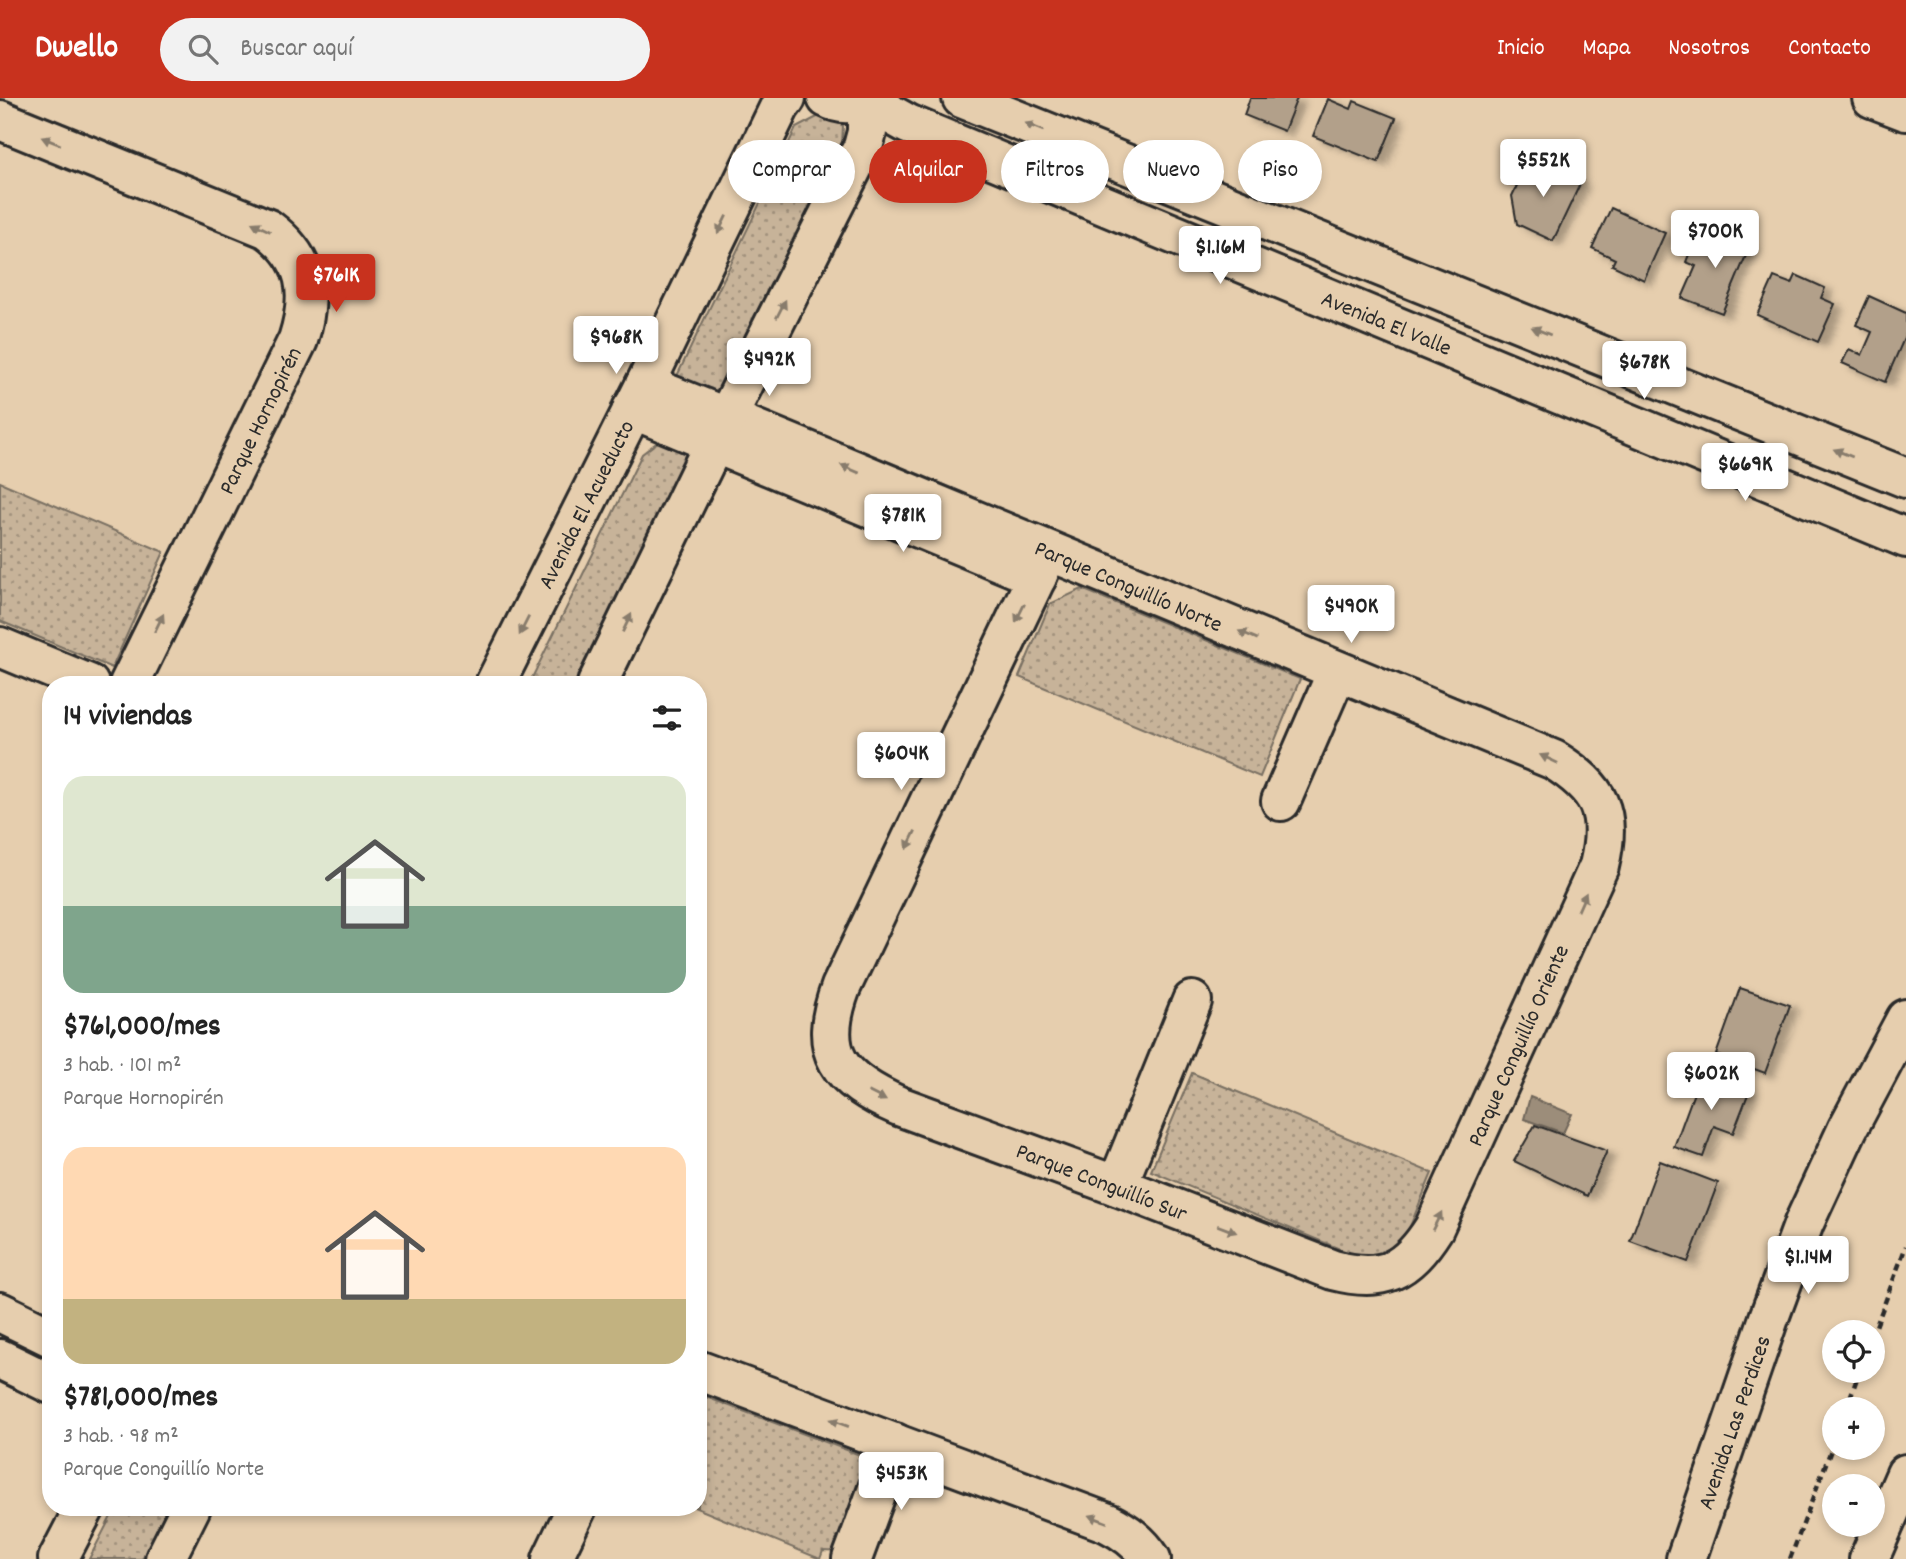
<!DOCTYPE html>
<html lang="es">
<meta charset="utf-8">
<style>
:root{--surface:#fff;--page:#f2f2f2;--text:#222;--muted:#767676;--accent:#c8321e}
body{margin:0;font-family:Dekko,sans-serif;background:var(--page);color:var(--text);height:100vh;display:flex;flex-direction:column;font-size:26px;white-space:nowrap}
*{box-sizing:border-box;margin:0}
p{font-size:23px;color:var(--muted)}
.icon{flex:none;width:38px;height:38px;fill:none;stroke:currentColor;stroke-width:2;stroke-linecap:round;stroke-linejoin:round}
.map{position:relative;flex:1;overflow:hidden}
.sheet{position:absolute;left:42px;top:578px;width:665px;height:840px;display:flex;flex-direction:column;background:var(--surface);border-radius:28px;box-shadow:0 4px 10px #0003}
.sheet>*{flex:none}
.top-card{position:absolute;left:728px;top:42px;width:665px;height:63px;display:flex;gap:14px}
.tools{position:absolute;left:1822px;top:1222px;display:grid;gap:14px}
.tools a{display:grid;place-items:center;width:63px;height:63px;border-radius:50%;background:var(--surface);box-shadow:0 4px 10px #0003;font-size:35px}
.price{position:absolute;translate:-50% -60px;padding:0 16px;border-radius:7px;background:#fff;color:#222;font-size:23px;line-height:46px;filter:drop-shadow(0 2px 4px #0008)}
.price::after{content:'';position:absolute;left:50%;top:42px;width:21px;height:16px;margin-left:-10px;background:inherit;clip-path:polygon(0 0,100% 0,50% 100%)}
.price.on{background:var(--accent);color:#fff}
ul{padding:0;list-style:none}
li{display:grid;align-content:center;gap:14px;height:371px;padding:0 21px}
li span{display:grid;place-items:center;height:217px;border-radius:21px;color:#555}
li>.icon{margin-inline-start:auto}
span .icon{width:126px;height:126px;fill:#fffc;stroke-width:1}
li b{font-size:30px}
h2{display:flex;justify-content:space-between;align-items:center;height:84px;padding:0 21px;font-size:30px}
.chip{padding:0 24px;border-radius:32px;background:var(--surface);box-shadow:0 4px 10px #0003;font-size:24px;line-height:63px}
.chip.on{background:var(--accent);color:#fff}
header{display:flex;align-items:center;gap:42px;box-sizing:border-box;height:98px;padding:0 35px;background:var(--accent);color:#fff}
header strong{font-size:33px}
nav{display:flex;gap:38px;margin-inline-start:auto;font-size:24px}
.search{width:490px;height:63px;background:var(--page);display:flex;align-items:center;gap:18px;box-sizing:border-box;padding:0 24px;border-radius:38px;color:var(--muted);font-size:26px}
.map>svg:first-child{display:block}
.grass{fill:url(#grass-dots);stroke:#796f62;stroke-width:2}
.water{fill:#9c8d7a;stroke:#6f665a;stroke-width:2}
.building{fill:#b2a08a;stroke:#2b2b2b;stroke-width:2;filter:url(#shadow)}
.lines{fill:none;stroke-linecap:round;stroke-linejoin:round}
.minor-casing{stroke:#2b2b2b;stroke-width:44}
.path{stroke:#2b2b2b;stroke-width:4.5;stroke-dasharray:7 5;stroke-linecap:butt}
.minor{stroke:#e6ceae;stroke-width:38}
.oneway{fill:#887c6c}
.labels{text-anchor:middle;stroke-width:5;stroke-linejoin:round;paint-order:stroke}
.street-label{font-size:23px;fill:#2b2b2b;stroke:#e6ceae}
</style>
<header>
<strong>Dwello</strong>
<div class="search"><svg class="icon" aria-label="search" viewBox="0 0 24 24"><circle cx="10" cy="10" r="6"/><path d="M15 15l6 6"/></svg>Buscar aquí</div>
<nav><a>Inicio</a><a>Mapa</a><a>Nosotros</a><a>Contacto</a></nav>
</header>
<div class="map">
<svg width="1906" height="1461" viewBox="0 0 1906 1461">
<defs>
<pattern id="grass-dots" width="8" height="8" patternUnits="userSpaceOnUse" patternTransform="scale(1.75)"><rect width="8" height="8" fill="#c7b399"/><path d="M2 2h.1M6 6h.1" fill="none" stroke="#a2927d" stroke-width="1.8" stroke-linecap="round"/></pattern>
<filter id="shadow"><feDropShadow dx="8" dy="4.5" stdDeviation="3.5" flood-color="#0004"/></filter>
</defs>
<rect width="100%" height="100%" fill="#e6ceae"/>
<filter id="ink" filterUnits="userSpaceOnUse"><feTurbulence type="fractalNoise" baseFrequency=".0143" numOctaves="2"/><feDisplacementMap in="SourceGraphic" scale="14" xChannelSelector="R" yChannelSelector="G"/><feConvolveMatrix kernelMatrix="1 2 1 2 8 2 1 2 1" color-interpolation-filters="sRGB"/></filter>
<g filter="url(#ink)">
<g class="grass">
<polygon points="823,16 843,28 842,46 724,290 703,301 680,293 677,278 796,30"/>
<polygon points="659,343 686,354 683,378 583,586 529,586 642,356"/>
<polygon points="0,384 164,454 112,570 0,523"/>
<polygon points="1082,491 1300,581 1260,679 1019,579 1050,506"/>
<polygon points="1192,975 1432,1075 1402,1148 1369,1163 1151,1073"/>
<polygon points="698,1296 860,1357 870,1369 842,1454 823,1453 820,1461 694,1409 698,1409"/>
<polygon points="116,1409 168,1409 142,1461 89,1461"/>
</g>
<polygon class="water" points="1530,999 1572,1016 1563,1035 1524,1021"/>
<g class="building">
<polygon points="1250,0 1297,0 1284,33 1244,17"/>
<polygon points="1328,1 1351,11 1354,3 1396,20 1378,64 1313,38"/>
<polygon points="1530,60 1581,84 1553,143 1517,126 1512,98"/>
<polygon points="1611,110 1665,135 1644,182 1612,167 1615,161 1592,150"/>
<polygon points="1714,133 1750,148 1722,215 1682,200 1696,168 1686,164 1696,139 1709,144"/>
<polygon points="1796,177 1825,190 1821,200 1835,206 1818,244 1757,217 1774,179 1792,186"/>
<polygon points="1869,198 1906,215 1906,236 1885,284 1842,265 1849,251 1862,257 1872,234 1856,227"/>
<polygon points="1740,890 1790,907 1765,975 1716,957"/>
<polygon points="1702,973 1750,991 1733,1035 1714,1028 1703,1059 1674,1049"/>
<polygon points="1535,1027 1607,1053 1587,1098 1514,1063"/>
<polygon points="1660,1063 1718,1085 1688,1164 1630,1143"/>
</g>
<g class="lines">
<defs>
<g id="minor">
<path d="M827,0C840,7 852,7 865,0"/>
<polyline points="872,0 890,16 908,26 1906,440"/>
<polyline points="962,0 1906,380"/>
<polyline points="1872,0 1906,13"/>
<path d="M0,22L268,131C308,161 313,195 298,242L129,586"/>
<path d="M645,287C755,330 863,376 972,421C1166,502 1360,583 1554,662C1600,691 1612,714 1599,768L1434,1130C1406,1174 1383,1185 1333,1172L1117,1088L899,1008C839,981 816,956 841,889L1049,453"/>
<polyline points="632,311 1037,479"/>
<polyline points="0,549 89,586"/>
<polyline points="495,586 645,287 780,8 786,0"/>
<polyline points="597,586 727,319 863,49 867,34 867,0"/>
<polyline points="1281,703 1337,574"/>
<polyline points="1117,1088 1192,903"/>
<polyline points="0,1214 51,1239"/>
<polyline points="0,1261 51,1286"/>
<path d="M698,1272L1108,1425C1126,1434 1140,1444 1151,1461"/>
<polyline points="58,1461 85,1409"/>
<polyline points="165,1461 191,1409"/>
<polyline points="552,1461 577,1409"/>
<polyline points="852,1461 895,1345"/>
<polyline points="1686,1461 1770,1217 1804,1125 1848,1030 1906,921"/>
<polyline points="1869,1461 1906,1376"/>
</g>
</defs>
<use href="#minor" class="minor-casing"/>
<g class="path">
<polyline points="1872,1239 1906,1148"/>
<polyline points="1846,1311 1860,1272"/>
<polyline points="1790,1461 1834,1344"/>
</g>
<use href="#minor" class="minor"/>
</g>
<defs><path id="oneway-solid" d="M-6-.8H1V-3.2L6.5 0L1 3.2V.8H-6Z" transform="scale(1.75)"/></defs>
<g class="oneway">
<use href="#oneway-solid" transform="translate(1034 29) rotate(-158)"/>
<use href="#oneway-solid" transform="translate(51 43) rotate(-158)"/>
<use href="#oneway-solid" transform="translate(722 127) rotate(116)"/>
<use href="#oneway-solid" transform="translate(261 129) rotate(-154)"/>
<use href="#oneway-solid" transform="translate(781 211) rotate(-63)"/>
<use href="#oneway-solid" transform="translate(1541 233) rotate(-158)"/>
<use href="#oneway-solid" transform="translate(1843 355) rotate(-158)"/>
<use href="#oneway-solid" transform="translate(850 371) rotate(-157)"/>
<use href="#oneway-solid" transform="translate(1020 515) rotate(116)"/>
<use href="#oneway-solid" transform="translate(159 525) rotate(-64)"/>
<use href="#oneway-solid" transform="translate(627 525) rotate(-64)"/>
<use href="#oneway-solid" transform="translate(524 528) rotate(117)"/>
<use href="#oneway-solid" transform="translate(1248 537) rotate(-157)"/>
<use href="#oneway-solid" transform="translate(1549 661) rotate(-155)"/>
<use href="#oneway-solid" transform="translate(911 742) rotate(116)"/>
<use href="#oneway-solid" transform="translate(1582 804) rotate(-66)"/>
<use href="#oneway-solid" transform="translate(877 998) rotate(27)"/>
<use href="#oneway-solid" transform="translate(1437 1123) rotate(-63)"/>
<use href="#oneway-solid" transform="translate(1227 1131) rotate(21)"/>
<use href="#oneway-solid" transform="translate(839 1325) rotate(-160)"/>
<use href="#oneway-solid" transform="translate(1098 1421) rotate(-159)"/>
</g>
</g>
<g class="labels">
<g class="street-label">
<text transform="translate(1387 224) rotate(22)" y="8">Avenida El Valle</text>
<text transform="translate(259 322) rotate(-64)" y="8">Parque Hornopirén</text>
<text transform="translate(585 406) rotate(-63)" y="8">Avenida El Acueducto</text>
<text transform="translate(1129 487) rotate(23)" y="8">Parque Conguillío Norte</text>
<text transform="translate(1517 947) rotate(-66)" y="8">Parque Conguillío Oriente</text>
<text transform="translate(1102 1083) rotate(21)" y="8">Parque Conguillío Sur</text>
<text transform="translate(1733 1324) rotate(-71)" y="8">Avenida Las Perdices</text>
</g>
</g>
</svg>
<div class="tools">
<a><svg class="icon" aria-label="locate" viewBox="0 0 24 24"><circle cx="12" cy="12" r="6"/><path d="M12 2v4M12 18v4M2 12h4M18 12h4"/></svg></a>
<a>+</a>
<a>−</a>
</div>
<b class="price" style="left:1543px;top:101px">$552K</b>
<b class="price" style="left:1715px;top:172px">$700K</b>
<b class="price" style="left:1220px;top:188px">$1.16M</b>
<b class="price on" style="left:336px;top:216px">$761K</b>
<b class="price" style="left:616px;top:278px">$968K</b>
<b class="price" style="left:769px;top:300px">$492K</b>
<b class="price" style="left:1644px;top:303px">$678K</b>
<b class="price" style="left:1745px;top:405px">$669K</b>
<b class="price" style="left:903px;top:456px">$781K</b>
<b class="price" style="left:1351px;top:547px">$490K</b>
<b class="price" style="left:901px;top:694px">$604K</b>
<b class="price" style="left:1711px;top:1014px">$602K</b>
<b class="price" style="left:1808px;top:1198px">$1.14M</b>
<b class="price" style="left:901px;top:1414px">$453K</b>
<div class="top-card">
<a class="chip">Comprar</a>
<a class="chip on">Alquilar</a>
<a class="chip">Filtros</a>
<a class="chip">Nuevo</a>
<a class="chip">Piso</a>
</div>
<section class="sheet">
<h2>14 viviendas<svg class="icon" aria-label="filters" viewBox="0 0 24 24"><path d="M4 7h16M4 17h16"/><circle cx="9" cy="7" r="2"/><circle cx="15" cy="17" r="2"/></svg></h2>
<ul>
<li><span style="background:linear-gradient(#dfe7d0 60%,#7fa58c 0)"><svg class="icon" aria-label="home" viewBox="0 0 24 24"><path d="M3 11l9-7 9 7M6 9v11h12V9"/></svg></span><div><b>$761,000/mes</b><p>3 hab. · 101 m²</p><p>Parque Hornopirén</p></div></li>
<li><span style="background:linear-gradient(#ffd9b3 70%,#c2b280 0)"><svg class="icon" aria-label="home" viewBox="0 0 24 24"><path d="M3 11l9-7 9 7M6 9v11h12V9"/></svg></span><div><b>$781,000/mes</b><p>3 hab. · 98 m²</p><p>Parque Conguillío Norte</p></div></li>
</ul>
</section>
</div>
